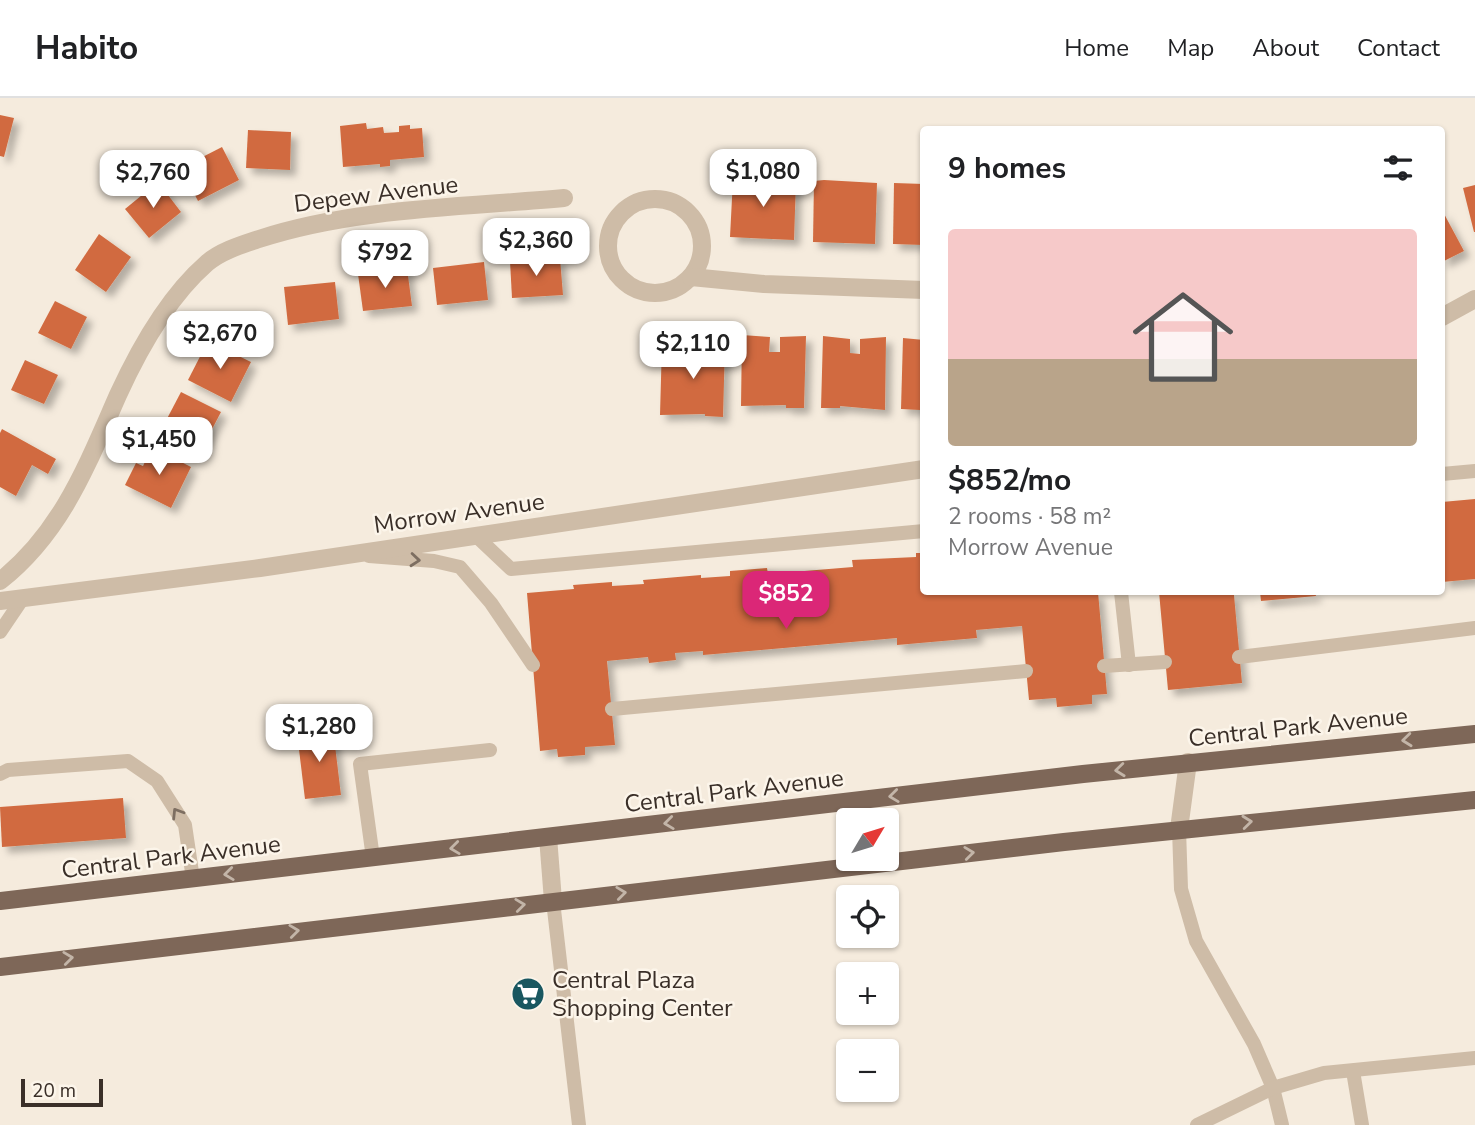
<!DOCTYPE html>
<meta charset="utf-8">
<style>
:root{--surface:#fff;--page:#f6f6f6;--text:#202124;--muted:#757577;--line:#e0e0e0;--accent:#db2777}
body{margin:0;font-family:"Nunito Sans",sans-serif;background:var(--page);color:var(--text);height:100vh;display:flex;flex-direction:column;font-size:26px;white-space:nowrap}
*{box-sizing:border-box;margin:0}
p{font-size:23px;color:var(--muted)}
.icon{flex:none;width:38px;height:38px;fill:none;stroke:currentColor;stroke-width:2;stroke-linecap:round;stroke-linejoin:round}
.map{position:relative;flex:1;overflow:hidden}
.sheet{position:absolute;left:920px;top:28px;width:525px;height:469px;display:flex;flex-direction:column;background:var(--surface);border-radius:7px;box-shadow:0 2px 5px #0004}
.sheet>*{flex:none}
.needle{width:46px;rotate:52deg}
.tools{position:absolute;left:836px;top:710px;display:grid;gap:14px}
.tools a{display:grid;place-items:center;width:63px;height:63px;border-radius:7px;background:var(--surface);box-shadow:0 2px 5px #0004;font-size:35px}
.scale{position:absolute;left:21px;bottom:18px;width:82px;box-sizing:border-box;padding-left:7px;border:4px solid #3a2f28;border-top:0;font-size:19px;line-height:24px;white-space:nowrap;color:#3a2f28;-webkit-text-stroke:5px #fcf5ea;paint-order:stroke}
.price{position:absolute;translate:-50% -60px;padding:0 16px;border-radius:14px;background:#fff;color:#222;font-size:23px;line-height:46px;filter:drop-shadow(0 2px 4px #0008)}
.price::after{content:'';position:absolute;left:50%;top:42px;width:21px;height:16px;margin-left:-10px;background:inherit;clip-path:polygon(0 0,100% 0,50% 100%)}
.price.current{background:var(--accent);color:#fff}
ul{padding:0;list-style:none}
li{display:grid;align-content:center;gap:14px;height:371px;padding:0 28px}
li+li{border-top:2px solid var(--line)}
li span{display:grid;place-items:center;height:217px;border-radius:7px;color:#555}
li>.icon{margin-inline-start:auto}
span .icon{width:126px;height:126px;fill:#fffc;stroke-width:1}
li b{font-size:30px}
h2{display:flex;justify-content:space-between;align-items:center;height:84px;padding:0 28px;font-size:30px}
header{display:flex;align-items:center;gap:42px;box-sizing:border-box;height:98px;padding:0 35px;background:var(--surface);border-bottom:2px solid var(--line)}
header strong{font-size:33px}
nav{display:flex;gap:38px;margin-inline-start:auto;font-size:24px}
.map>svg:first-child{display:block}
.building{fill:#d16b3f;filter:url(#shadow)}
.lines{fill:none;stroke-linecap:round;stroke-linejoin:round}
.lane{stroke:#cebca7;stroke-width:14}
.street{stroke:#cebca7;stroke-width:18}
.primary{stroke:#7e6758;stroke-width:18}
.oneway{stroke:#7d6e61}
.oneway2{stroke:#c3b5a8}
.labels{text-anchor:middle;stroke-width:5;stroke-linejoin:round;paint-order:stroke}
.street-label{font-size:24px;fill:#3a2f28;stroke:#fcf5ea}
.poi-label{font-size:24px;fill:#3a2f28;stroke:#fcf5ea;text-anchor:start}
</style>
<header>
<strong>Habito</strong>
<nav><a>Home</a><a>Map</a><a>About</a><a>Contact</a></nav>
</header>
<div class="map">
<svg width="1475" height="1027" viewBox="0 0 1475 1027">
<defs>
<filter id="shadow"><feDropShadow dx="6" dy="6" stdDeviation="3.5" flood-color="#0004"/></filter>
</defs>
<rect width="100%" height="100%" fill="#f5ebdd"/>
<g class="building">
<polygon points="0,17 14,20 4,59 0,58"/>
<polygon points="366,25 367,31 383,29 384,35 399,34 399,28 410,27 410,31 422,30 424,59 390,62 390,68 380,69 380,66 343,69 340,28"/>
<polygon points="248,32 291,34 290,72 246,70"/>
<polygon points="222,49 239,82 198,103 181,70"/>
<polygon points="744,79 760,80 760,82 786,81 786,83 796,83 794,142 730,139 733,81 744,82"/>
<polygon points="824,82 877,85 875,146 813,144 814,83"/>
<polygon points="158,84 181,114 149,140 125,111"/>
<polygon points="894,85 924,86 924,147 893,146"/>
<polygon points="1475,87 1475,134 1474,134 1463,90"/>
<polygon points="1442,112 1464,153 1442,164"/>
<polygon points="99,136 131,159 106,194 75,172"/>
<polygon points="560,160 563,197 512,200 510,163"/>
<polygon points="484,164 488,202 437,207 433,170"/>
<polygon points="407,170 412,208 363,213 358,176"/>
<polygon points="335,184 339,221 288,227 284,189"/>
<polygon points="55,203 87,219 71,251 38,235"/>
<polygon points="742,237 770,239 769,254 780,254 780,239 806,238 804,310 786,310 786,307 741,308"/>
<polygon points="823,238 850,241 850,255 860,256 860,241 886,239 885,312 840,308 840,310 821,310"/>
<polygon points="903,240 924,242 924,310 920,312 901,311"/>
<polygon points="208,243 251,264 231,304 188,282"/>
<polygon points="662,245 689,248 688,262 699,263 699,248 725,246 723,319 705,318 705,316 660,317"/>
<polygon points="25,262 58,277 44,306 11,292"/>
<polygon points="181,294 221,314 200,354 160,334"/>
<polygon points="2,331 56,361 48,376 32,367 16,398 0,389 0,335"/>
<polygon points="152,349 191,369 171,410 125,387 136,365 143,368"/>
<polygon points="1475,401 1475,481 1442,484 1442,404"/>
<polygon points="916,455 924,455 924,494 1098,494 1107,596 1092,597 1092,606 1057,609 1056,600 1029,602 1022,528 976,532 977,540 897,547 897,540 703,557 703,553 675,555 676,562 649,565 648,559 607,563 615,647 585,649 585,657 558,659 557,651 540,653 527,495 574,491 573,487 612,484 612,488 644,486 643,482 701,477 701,480 730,478 730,473 767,470 768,476 853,469 852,462 916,459"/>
<polygon points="1159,494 1256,494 1256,495 1234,497 1242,585 1168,592"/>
<polygon points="1260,494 1315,494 1316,498 1261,503"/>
<polygon points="333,631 341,697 305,701 297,635"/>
<polygon points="123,700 126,740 2,749 0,709"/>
</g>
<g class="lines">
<g class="lane">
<polyline points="1442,376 1475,373"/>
<polyline points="475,437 511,471 924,433"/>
<polyline points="369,458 434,463 460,469 491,505 533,567"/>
<polyline points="1121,494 1129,567"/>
<polyline points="0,534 23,500"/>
<polyline points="1239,559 1475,530"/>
<polyline points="1104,568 1165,564"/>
<polyline points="612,611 1026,573"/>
<polyline points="0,676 8,672 128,663 157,683 185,727 193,781"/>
<polyline points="1179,731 1181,791 1196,843 1254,946 1273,990 1282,1027"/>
<polyline points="373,760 360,666 490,652"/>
<polyline points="553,803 579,1027"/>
<polyline points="1353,973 1362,1027"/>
<polyline points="1197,1027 1273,990 1324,975 1475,960"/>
</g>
<g class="street">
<circle cx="655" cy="148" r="47"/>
<polyline points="691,179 764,186 924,192"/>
<polyline points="1442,219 1475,201"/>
<path d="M0,483C62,434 87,367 118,297C139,251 168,199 207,165C221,153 241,147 259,141C353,110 465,109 564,100"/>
<polyline points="0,503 260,470 924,371"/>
<polyline points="1179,731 1188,664"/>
<polyline points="548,739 553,803"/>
</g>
<g class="primary">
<polyline points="0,803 1083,676 1475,636"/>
<polyline points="0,869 1064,744 1475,702"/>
</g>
</g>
<defs><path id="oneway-chevron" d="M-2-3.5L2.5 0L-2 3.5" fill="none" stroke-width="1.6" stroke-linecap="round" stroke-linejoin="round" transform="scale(1.75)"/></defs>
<g class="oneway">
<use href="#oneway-chevron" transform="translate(415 462) rotate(5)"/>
<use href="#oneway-chevron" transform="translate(177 715) rotate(-122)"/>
</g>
<g class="oneway2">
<use href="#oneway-chevron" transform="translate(1407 642) rotate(174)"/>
<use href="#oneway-chevron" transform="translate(1120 672) rotate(174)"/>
<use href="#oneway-chevron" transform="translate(894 698) rotate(173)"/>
<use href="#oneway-chevron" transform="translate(1247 724) rotate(-6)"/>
<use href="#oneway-chevron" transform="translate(669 725) rotate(173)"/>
<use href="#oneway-chevron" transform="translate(455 750) rotate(173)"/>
<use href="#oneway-chevron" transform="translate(969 755) rotate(-7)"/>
<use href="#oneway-chevron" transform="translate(229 776) rotate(173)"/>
<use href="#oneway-chevron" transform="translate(621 795) rotate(-7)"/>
<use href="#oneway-chevron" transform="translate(520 807) rotate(-7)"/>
<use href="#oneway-chevron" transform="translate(294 833) rotate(-7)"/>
<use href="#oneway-chevron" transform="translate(68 860) rotate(-7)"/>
</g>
<defs>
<symbol id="supermarket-disc" viewBox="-11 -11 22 22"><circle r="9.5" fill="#195760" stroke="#fcf5ea"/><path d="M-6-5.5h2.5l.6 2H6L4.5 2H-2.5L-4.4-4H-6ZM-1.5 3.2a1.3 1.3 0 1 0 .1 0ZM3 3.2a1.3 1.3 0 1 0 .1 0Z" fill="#fff"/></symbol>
</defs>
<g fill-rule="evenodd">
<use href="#supermarket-disc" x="509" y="877" width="38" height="38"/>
</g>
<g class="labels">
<g class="street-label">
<text transform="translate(376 96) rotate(-7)" y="8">Depew Avenue</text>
<text transform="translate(459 415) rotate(-8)" y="8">Morrow Avenue</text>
<text transform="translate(1298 629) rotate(-6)" y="8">Central Park Avenue</text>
<text transform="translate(734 693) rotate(-7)" y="8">Central Park Avenue</text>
<text transform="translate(171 759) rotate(-7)" y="8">Central Park Avenue</text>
</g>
<g class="poi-label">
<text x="552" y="890">Central Plaza<tspan x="552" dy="28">Shopping Center</tspan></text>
</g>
</g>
</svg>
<div class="tools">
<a><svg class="needle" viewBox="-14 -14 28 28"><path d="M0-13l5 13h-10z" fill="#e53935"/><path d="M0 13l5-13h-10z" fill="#757577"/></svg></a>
<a><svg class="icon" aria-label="locate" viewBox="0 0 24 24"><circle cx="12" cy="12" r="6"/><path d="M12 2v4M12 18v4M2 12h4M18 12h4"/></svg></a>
<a>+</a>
<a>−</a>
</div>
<div class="scale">20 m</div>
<b class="price" style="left:763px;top:111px">$1,080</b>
<b class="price" style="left:153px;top:112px">$2,760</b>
<b class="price" style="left:536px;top:180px">$2,360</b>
<b class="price" style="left:385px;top:192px">$792</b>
<b class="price" style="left:220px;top:273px">$2,670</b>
<b class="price" style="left:693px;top:283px">$2,110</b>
<b class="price" style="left:159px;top:379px">$1,450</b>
<b class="price current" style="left:786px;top:533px">$852</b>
<b class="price" style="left:319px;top:666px">$1,280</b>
<section class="sheet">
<h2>9 homes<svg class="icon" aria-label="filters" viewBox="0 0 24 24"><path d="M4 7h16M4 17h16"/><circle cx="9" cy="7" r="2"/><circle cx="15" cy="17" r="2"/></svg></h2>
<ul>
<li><span style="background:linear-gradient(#f6c9c9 60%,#b9a48a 0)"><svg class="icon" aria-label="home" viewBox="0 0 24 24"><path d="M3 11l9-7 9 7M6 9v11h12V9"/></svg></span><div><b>$852/mo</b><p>2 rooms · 58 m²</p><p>Morrow Avenue</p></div></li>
</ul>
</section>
</div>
